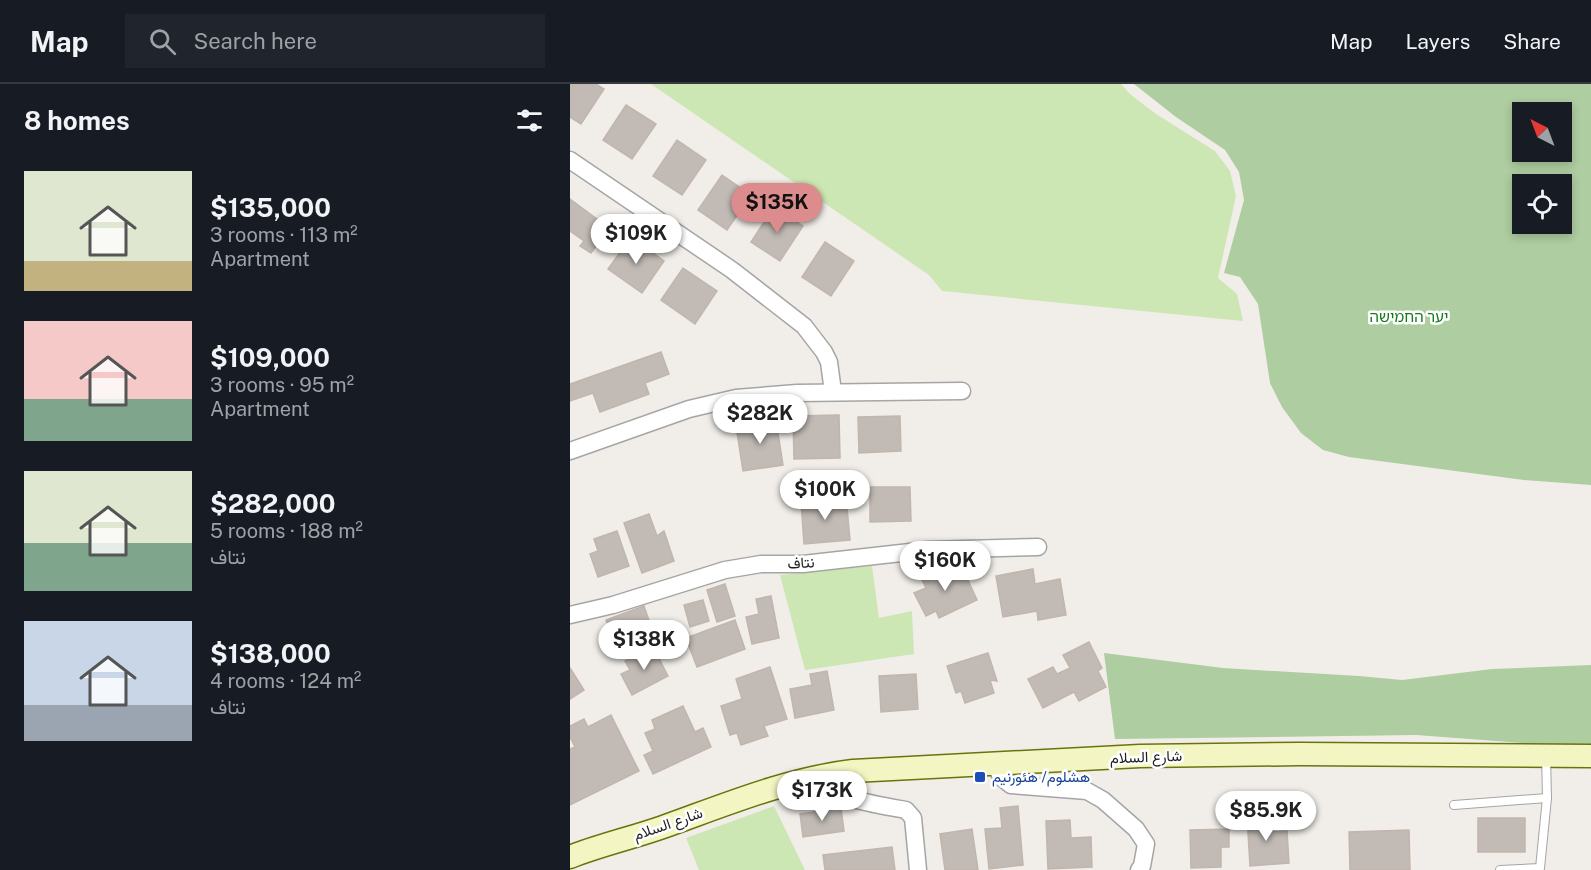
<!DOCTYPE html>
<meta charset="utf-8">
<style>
:root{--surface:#171b24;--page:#20242c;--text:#f1f3f6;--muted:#9ea1a6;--line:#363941;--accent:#dd8c8e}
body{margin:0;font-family:"Public Sans",Vazirmatn,"Noto Sans Hebrew",sans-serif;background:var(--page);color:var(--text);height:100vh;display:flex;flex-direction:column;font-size:22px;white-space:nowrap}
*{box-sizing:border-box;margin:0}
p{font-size:20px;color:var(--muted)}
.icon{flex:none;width:33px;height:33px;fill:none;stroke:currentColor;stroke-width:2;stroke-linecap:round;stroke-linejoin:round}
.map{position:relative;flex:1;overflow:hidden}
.details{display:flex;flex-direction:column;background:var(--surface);width:570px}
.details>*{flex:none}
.needle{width:39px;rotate:318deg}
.controls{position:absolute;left:942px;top:18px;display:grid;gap:12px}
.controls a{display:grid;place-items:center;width:60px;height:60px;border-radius:0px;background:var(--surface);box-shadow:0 3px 9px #0003;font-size:30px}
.price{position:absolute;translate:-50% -51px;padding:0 14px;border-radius:21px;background:#fff;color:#222;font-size:20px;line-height:39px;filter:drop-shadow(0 2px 3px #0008)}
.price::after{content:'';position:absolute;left:50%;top:36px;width:18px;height:14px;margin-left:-9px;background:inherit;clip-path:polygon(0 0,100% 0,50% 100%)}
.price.selected{background:var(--accent);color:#111}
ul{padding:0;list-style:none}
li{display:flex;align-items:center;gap:18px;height:150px;padding:0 24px}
li span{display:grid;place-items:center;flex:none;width:168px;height:120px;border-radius:0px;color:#555}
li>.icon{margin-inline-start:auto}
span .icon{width:72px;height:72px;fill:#fffc;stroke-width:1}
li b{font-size:26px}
h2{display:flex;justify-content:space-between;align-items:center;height:72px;padding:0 24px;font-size:26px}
header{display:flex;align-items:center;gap:36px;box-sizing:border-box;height:84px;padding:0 30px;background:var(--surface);border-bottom:2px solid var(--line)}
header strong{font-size:28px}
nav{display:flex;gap:33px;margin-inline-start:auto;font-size:21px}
.search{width:420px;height:54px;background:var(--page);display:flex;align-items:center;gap:15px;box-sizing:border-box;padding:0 21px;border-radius:0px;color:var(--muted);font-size:22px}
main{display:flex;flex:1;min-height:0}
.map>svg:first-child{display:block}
.grass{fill:#cce7b3}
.forest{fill:#aecda0;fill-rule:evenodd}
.building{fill:#c1bab5;stroke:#c2b5ac;stroke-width:1.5}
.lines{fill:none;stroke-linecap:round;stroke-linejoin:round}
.lane-casing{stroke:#a5a5a5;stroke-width:10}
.street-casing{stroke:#a5a5a5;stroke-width:19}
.secondary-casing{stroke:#69740d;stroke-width:25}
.lane{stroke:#fff;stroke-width:8}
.street{stroke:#fff;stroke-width:16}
.secondary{stroke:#f3f6c2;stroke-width:22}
.transit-dot{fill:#1a4fb4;stroke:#fff;stroke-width:2}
.labels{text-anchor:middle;stroke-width:5;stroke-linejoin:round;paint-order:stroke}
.park-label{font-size:15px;fill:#147b1c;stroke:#fff}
.street-label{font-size:15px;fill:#212121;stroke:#fff}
.transit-label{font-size:15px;fill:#164399;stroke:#fff;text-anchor:start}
</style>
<header>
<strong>Map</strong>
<div class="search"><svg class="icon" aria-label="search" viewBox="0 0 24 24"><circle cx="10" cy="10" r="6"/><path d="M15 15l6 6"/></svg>Search here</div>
<nav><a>Map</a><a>Layers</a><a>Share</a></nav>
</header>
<main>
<section class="details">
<h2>8 homes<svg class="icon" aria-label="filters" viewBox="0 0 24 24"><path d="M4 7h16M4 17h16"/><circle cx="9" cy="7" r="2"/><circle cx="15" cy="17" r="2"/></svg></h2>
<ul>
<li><span style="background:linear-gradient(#dfe7d0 75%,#c2b280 0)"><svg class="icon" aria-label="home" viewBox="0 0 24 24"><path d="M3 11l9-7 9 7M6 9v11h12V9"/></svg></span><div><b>$135,000</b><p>3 rooms · 113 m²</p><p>Apartment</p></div></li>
<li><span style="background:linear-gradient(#f6c9c9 65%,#7fa58c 0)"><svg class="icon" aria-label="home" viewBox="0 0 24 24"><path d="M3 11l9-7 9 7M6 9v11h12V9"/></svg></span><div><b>$109,000</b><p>3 rooms · 95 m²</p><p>Apartment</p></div></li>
<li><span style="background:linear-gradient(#dfe7d0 60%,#7fa58c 0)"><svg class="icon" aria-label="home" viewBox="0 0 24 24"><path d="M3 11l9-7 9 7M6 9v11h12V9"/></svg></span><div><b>$282,000</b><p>5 rooms · 188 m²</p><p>نتاف</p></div></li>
<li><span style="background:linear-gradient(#c9d6e8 70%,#9aa5b1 0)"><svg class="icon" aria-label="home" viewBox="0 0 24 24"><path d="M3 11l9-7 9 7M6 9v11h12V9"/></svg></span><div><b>$138,000</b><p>4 rooms · 124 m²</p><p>نتاف</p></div></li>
</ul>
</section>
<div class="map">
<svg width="1021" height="786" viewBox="0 0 1021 786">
<rect width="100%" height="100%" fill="#f1eee9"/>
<g class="grass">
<polygon points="81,0 551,0 560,10 586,30 645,67 660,87 666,112 648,194 667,210 673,237 372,207 359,191"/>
<polygon points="302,482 309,534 342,527 344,570 235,586 210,491"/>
<polygon points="204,722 235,786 129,786 116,754"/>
</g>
<g class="forest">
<path d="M564,0H1021V401L954,396L779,373L753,366L731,349L712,323L700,299L688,220L670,193L654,189L674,116L669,88L655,66L606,33ZM952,28H992V68H952ZM952,100H992V140H952Z"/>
<polygon points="534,569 653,584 789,592 832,596 922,585 1021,581 1021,664 846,651 545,655"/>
</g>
<g class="building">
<polygon points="0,0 26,0 34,5 11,40 0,33"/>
<polygon points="56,21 86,40 62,75 33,56"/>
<polygon points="107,56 136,76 112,111 83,92"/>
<polygon points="152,91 181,111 157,146 128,126"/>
<polygon points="0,115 39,144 21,169 10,162 14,157 0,147"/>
<polygon points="204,123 233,142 210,177 181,158"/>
<polygon points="61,153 94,177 72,209 38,185"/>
<polygon points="255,158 284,177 261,212 232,193"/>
<polygon points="113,184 147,207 125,240 91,216"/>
<polygon points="91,268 99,290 75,299 79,310 30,328 23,309 0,317 0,300"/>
<polygon points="269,331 270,374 224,375 223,332"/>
<polygon points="330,332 331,367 289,369 288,333"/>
<polygon points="206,336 213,381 173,387 166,342"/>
<polygon points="300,403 340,403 341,437 300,438"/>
<polygon points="276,413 280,456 234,460 231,417"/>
<polygon points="79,430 87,452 94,447 104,477 72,489 54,439"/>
<polygon points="47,447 59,482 28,493 20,470 28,467 24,455"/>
<polygon points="391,481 407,516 369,534 366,527 356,532 344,509 356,504 351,494 367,486 369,492"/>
<polygon points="463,485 465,500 490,495 496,531 468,536 467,527 433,533 426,492"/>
<polygon points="155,500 165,532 147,538 137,506"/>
<polygon points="201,512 209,554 182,560 176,533 189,530 186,515"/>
<polygon points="133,516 139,537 120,543 114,521"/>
<polygon points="74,522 85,554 47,568 36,536"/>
<polygon points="165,536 175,565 127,583 116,554"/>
<polygon points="519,558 532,584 528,587 536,603 509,617 504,608 473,624 458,595 483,583 487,590 500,584 493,571"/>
<polygon points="83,563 98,592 62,611 51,590 60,586 55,577"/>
<polygon points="418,569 427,597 420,596 424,609 395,619 391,607 386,609 377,582"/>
<polygon points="200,583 217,635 194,642 198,652 171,661 167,649 160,651 151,622 172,615 166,595"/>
<polygon points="0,584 14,606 0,615"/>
<polygon points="257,587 264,626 225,634 220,605 242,601 240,590"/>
<polygon points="346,590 348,625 311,628 309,592"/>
<polygon points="113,622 125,648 133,644 141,663 83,690 74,671 83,667 75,649 85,645 82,636"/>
<polygon points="41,631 69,687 0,721 0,665 5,663 0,653 0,642 14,635 18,643"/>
<polygon points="448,722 453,781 419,785 415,745 432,744 430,724"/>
<polygon points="271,724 274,747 233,753 230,730"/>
<polygon points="702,731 703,748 717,747 719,779 680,782 677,732"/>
<rect x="908" y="734" width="47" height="34"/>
<polygon points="500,736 501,754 521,753 522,783 478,785 476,737"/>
<polygon points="402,745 408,786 375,786 370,750"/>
<polygon points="659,745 659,763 651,763 651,783 621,784 620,746"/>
<polygon points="839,746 840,786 780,786 779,748"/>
<polygon points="322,763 325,786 255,786 253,771"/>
</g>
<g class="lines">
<defs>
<g id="lane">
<polyline points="884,721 977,714"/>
<polyline points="930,786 970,784 977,714 976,672"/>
</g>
<g id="street">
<polyline points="0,76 162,186 234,242 254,268 259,278 263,308"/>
<polyline points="0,367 119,325 166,314 227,309 392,307"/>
<polyline points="0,531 43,521 155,486 191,480 233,480 358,466 468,463"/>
<polyline points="425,680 431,693 441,701 517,707 533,716 566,745 576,760 572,782 569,786"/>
<path d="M237,694C264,714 302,720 336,726L343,734L348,786"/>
</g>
<path id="secondary" d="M0,773C30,761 62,754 93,743C155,721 216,695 283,687L570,672L730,670L1021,672"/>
</defs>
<use href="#lane" class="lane-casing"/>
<use href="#street" class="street-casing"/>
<use href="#secondary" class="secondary-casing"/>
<use href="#lane" class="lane"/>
<use href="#street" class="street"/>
<use href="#secondary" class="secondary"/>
</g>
<rect class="transit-dot" x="404" y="687" width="12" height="12" rx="3"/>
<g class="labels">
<g class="park-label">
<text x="839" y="238">יער החמישה</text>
</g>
<g class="street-label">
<text transform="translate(231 479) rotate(-3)" y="5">نتاف</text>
<text transform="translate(576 673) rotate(-2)" y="5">شارع السلام</text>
<text transform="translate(98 740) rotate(-19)" y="5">شارع السلام</text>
</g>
<g class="transit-label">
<text x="422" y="698">هشلوم/ هئورنيم</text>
</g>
</g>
</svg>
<div class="controls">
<a><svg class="needle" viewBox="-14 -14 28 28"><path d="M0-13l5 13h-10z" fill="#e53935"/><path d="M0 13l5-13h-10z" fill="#9ea1a6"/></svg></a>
<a><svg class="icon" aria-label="locate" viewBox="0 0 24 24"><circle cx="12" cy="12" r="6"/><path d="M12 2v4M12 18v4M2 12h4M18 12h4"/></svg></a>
</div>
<b class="price selected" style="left:207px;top:150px">$135K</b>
<b class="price" style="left:66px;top:181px">$109K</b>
<b class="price" style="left:190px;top:361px">$282K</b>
<b class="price" style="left:255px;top:437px">$100K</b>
<b class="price" style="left:375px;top:508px">$160K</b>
<b class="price" style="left:74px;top:587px">$138K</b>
<b class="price" style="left:252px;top:738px">$173K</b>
<b class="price" style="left:696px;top:758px">$85.9K</b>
</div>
</main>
